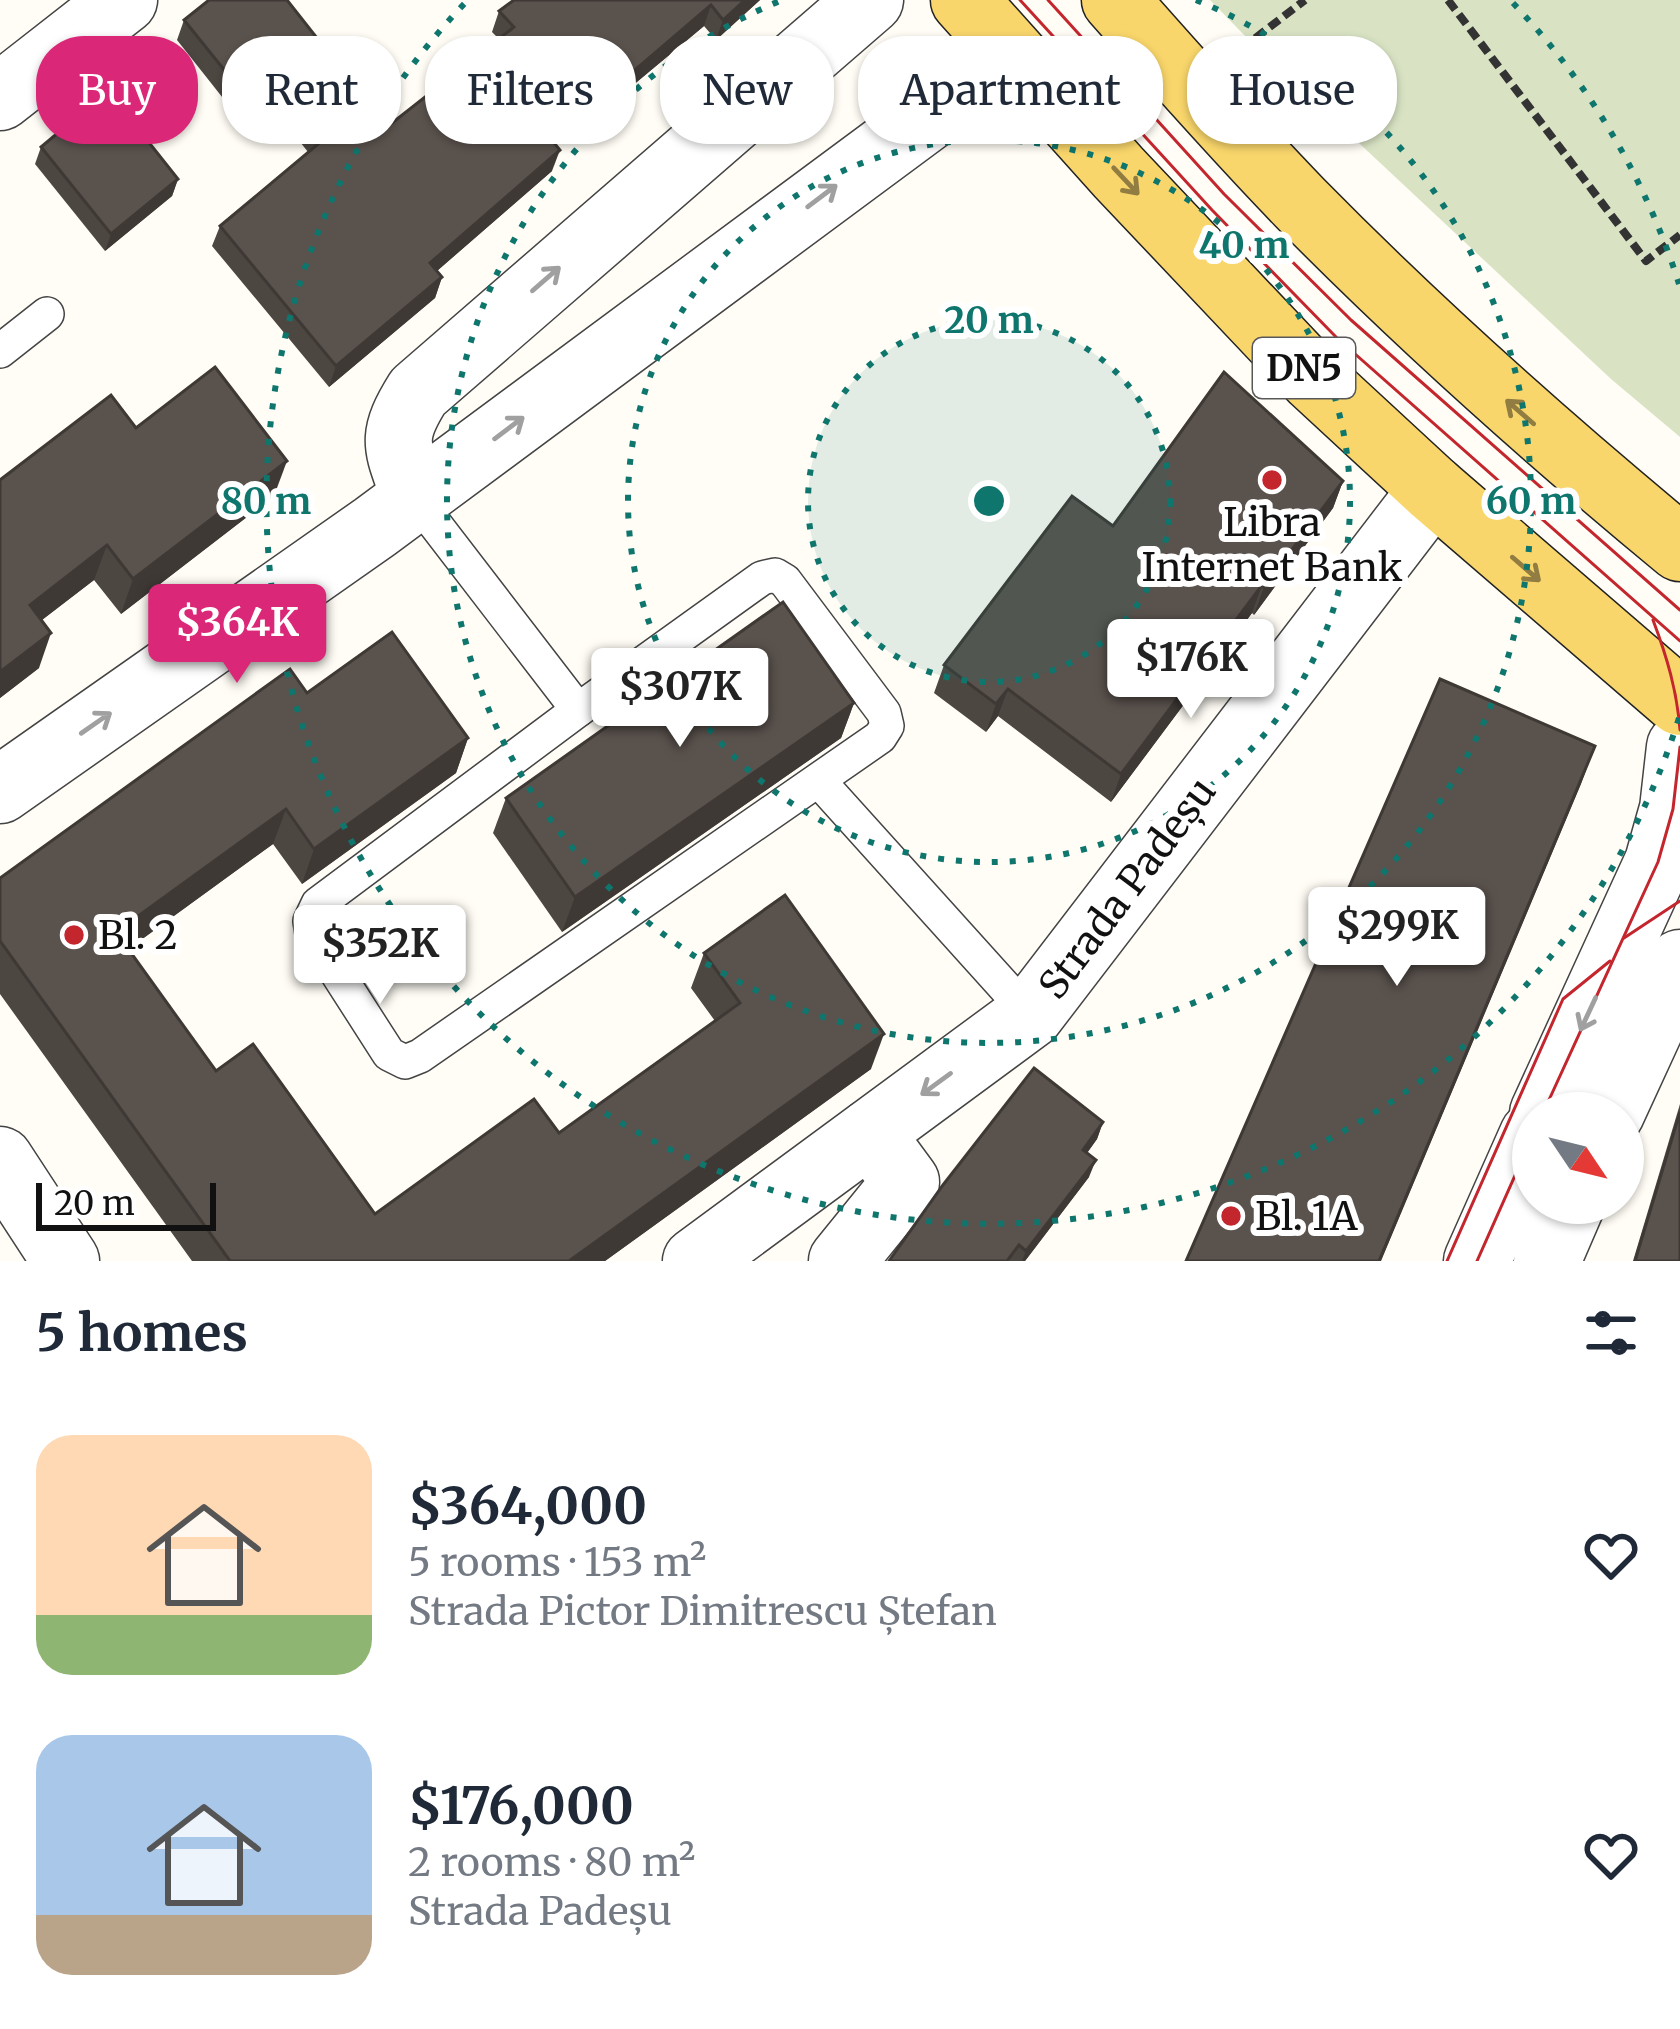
<!DOCTYPE html>
<meta charset="utf-8">
<style>
:root{--surface:#fff;--page:#f2f2f3;--text:#1f2937;--muted:#747a83;--accent:#db2777}
body{margin:0;font-family:Merriweather,serif;background:var(--page);color:var(--text);height:100vh;display:flex;flex-direction:column;font-size:45px;white-space:nowrap}
*{box-sizing:border-box;margin:0}
p{font-size:39px;color:var(--muted)}
.icon{flex:none;width:66px;height:66px;fill:none;stroke:currentColor;stroke-width:2;stroke-linecap:round;stroke-linejoin:round}
.map{position:relative;height:1261px;overflow:hidden}
.sheet{display:flex;flex-direction:column;background:var(--surface);flex:1}
.sheet>*{flex:none}
.top-card{position:absolute;left:36px;top:36px;width:1608px;height:108px;display:flex;gap:24px}
.needle{width:78px;rotate:125deg}
.controls{position:absolute;left:1512px;top:1092px;display:grid;gap:24px}
.controls a{display:grid;place-items:center;width:132px;height:132px;border-radius:50%;background:var(--surface);box-shadow:0 3px 9px #0004;font-size:60px}
.scale{position:absolute;left:36px;bottom:30px;width:180px;box-sizing:border-box;padding-left:12px;border:6px solid #111;border-top:0;font-size:33px;line-height:42px;white-space:nowrap;color:#111;-webkit-text-stroke:9px #fff;paint-order:stroke}
.price{position:absolute;translate:-50% -102px;padding:0 27px;border-radius:12px;background:#fff;color:#222;font-size:39px;line-height:78px;filter:drop-shadow(0 3px 6px #0008)}
.price::after{content:'';position:absolute;left:50%;top:72px;width:36px;height:27px;margin-left:-18px;background:inherit;clip-path:polygon(0 0,100% 0,50% 100%)}
.price.on{background:var(--accent);color:#fff}
ul{padding:0;list-style:none}
li{display:flex;align-items:center;gap:36px;height:300px;padding:0 36px}
li span{display:grid;place-items:center;flex:none;width:336px;height:240px;border-radius:36px;color:#555}
li>.icon{margin-inline-start:auto}
span .icon{width:144px;height:144px;fill:#fffc;stroke-width:1}
li b{font-size:51px}
h2{display:flex;justify-content:space-between;align-items:center;height:144px;padding:0 36px;font-size:51px}
.chip{padding:0 42px;border-radius:48px;background:var(--surface);box-shadow:0 3px 9px #0004;font-size:42px;line-height:108px}
.chip.on{background:var(--accent);color:#fff}
.map>svg:first-child{display:block}
.cemetery{fill:#d9e3c4}
.lines{fill:none;stroke-linecap:round;stroke-linejoin:round}
.service-casing{stroke:#444;stroke-width:36}
.minor-casing{stroke:#444;stroke-width:69}
.primary-casing{stroke:#222;stroke-width:69}
.path{stroke:#333;stroke-width:8;stroke-dasharray:12 6;stroke-linecap:butt}
.service{stroke:#fff;stroke-width:33}
.minor{stroke:#fff;stroke-width:66}
.primary{stroke:#f9d66b;stroke-width:66}
.tram{stroke:#c4262e;stroke-width:3}
.wall{fill:#4d4742}
.shaded-wall{fill:#3f3936}
.building{fill:#5a524d;stroke:#3f3936;stroke-width:3}
.oneway{stroke:#917d42}
.oneway2{stroke:#a0a0a0}
.ring{fill:none;stroke:#0f766e;stroke-width:6;stroke-dasharray:6 12}
.poi-dot{fill:#c4262e;stroke:#fff;stroke-width:4.5}
.labels{text-anchor:middle;stroke-width:12;stroke-linejoin:round;paint-order:stroke}
.shield{fill:#fff;stroke:#585858;stroke-width:3}
.shield-label{font-size:36px;font-weight:bold;fill:#111}
.poi-label{font-size:39px;fill:#111;stroke:#fff;text-anchor:start}
.street-label{font-size:39px;fill:#111;stroke:#fff}
.centre{fill:#0f766e;stroke:#fff;stroke-width:6}
.ring-label{font-size:36px;text-anchor:middle;font-weight:bold;fill:#0f766e;stroke:#fff;stroke-width:12;stroke-linejoin:round;paint-order:stroke}
</style>
<div class="map">
<svg width="1680" height="1261" viewBox="0 0 1680 1261">
<rect width="100%" height="100%" fill="#fffdf5"/>
<polygon class="cemetery" points="1210,0 1680,0 1680,437 1611,379 1250,41"/>
<g class="lines">
<defs>
<g id="service">
<polyline points="0,351 47,314"/>
<polyline points="415,498 578,710"/>
<polygon points="775,575 785,581 884,713 887,726 880,737 420,1056 405,1062 389,1054 312,934 310,921 318,904 578,710 762,578"/>
<polyline points="819,781 1030,1015"/>
</g>
<g id="minor">
<polyline points="0,97 124,0"/>
<path d="M415,498C398,447 388,440 418,392L870,0"/>
<polyline points="0,790 375,527 1012,55"/>
<polyline points="1543,1113 1658,862 1673,809 1680,747"/>
<polyline points="1611,1113 1680,963"/>
<polyline points="0,1160 66,1261"/>
<polyline points="696,1261 1030,1015 1433,489"/>
<polyline points="842,1261 906,1182 870,1133"/>
<polyline points="1477,1261 1533,1135"/>
<polyline points="1547,1261 1572,1203"/>
</g>
<g id="primary">
<polyline points="964,0 1119,173 1314,379 1433,489 1680,702"/>
<path d="M1115,0C1175,68 1236,137 1300,203C1420,325 1548,439 1680,548"/>
</g>
</defs>
<use href="#service" class="service-casing"/>
<use href="#minor" class="minor-casing"/>
<use href="#primary" class="primary-casing"/>
<g class="path">
<polyline points="1448,0 1646,261 1680,235"/>
<polyline points="1241,49 1305,0"/>
</g>
<use href="#service" class="service"/>
<use href="#minor" class="minor"/>
<use href="#primary" class="primary"/>
<g class="tram">
<polyline points="1020,0 1212,210 1337,338 1680,641"/>
<polyline points="1048,0 1224,194 1351,320 1680,610"/>
<path d="M1653,620C1667,657 1677,691 1680,730"/>
<polyline points="1624,938 1680,901"/>
<polyline points="1543,1113 1658,862 1673,809 1680,747"/>
<polyline points="1447,1261 1563,999 1610,961"/>
<polyline points="1477,1261 1533,1135"/>
</g>
</g>
<g class="wall">
<polygon points="760,0 716,40 704,26 620,96 594,73 537,123 552,171 437,271 442,277 435,298 329,387 212,246 220,226 308,152 256,86 230,107 177,40 184,20 387,127 499,39 492,32 499,11"/>
<polygon points="41,147 178,179 172,196 105,251 35,164"/>
<polygon points="136,428 274,496 121,614 94,580 42,620 39,668 0,698 0,480"/>
<polygon points="1343,481 1333,508 1254,615 1252,613 1111,802 998,716 986,732 934,693 944,665 1113,526"/>
<polygon points="854,703 841,738 562,932 493,833 506,798"/>
<polygon points="468,738 456,773 302,884 273,844 128,949 216,1071 375,1214 559,1133 715,1021 691,988 704,953 871,1069 605,1261 192,1261 0,994 0,878"/>
<polygon points="1680,1104 1680,1261 1633,1261"/>
<polygon points="1103,1122 1097,1139 1087,1153 1089,1177 1025,1261 889,1261"/>
</g>
<g class="shaded-wall">
<polygon points="745,0 760,0 716,40 723,20"/>
<polygon points="711,5 704,26 620,96 628,76"/>
<polygon points="601,52 594,73 523,135 531,115"/>
<polygon points="264,65 256,86 230,107 238,87"/>
<polygon points="560,150 552,171 423,283 430,263"/>
<polygon points="178,179 172,196 105,251 111,234"/>
<polygon points="442,277 435,298 329,387 336,366"/>
<polygon points="287,461 274,496 121,614 133,579"/>
<polygon points="1343,481 1333,508 1254,615 1264,587"/>
<polygon points="107,545 94,580 17,639 30,605"/>
<polygon points="1262,585 1252,613 1111,802 1121,774"/>
<polygon points="51,633 39,668 0,698 0,672"/>
<polygon points="1008,689 998,716 986,732 996,704"/>
<polygon points="854,703 841,738 562,932 575,897"/>
<polygon points="468,738 456,773 302,884 314,849"/>
<polygon points="1595,746 1581,784 1381,1261 1379,1261"/>
<polygon points="286,809 273,844 104,967 116,932"/>
<polygon points="884,1034 871,1069 605,1261 569,1261"/>
<polygon points="1103,1122 1097,1139 1077,1167 1083,1150"/>
<polygon points="1096,1160 1089,1177 1025,1261 1022,1261 1026,1251"/>
</g>
<g class="building">
<polygon points="209,0 287,0 387,127 514,27 499,11 514,0 745,0 723,20 711,5 628,76 601,52 531,115 560,150 430,263 442,277 336,366 220,226 323,140 264,65 238,87 184,20"/>
<polygon points="108,91 178,179 111,234 41,147"/>
<polygon points="215,367 287,461 133,579 107,545 30,605 51,633 0,672 0,480 111,395 136,428"/>
<polygon points="1224,372 1343,481 1264,587 1262,585 1121,774 1008,689 996,704 944,665 1072,496 1113,526"/>
<polygon points="783,602 854,703 575,897 506,798"/>
<polygon points="392,632 468,738 314,849 286,809 116,932 216,1071 253,1044 375,1214 534,1099 559,1133 740,1003 704,953 785,895 884,1034 569,1261 230,1261 0,941 0,878 290,669 307,693"/>
<polygon points="1440,679 1595,746 1379,1261 1186,1261"/>
<polygon points="1034,1068 1103,1122 1083,1150 1096,1160 1026,1251 1019,1245 1007,1261 889,1261 943,1185"/>
<polygon points="1680,1112 1680,1261 1635,1261"/>
</g>
<defs><path id="oneway-shaft" d="M-6 0H5M1.5-3L5.5 0L1.5 3" fill="none" stroke-width="1.6" stroke-linecap="round" stroke-linejoin="round" transform="scale(3)"/></defs>
<g class="oneway">
<use href="#oneway-shaft" transform="translate(1126 181) rotate(47)"/>
<use href="#oneway-shaft" transform="translate(1520 412) rotate(-139)"/>
<use href="#oneway-shaft" transform="translate(1526 569) rotate(41)"/>
</g>
<g class="oneway2">
<use href="#oneway-shaft" transform="translate(822 196) rotate(-37)"/>
<use href="#oneway-shaft" transform="translate(546 279) rotate(-41)"/>
<use href="#oneway-shaft" transform="translate(509 428) rotate(-37)"/>
<use href="#oneway-shaft" transform="translate(96 723) rotate(-35)"/>
<use href="#oneway-shaft" transform="translate(1588 1014) rotate(115)"/>
<use href="#oneway-shaft" transform="translate(936 1084) rotate(144)"/>
</g>
<circle cx="989" cy="501" r="181" fill="#0f766e" fill-opacity=".12"/>
<g class="ring">
<circle cx="989" cy="501" r="181"/>
<circle cx="989" cy="501" r="361"/>
<path d="M1196 0A542 542 0 1 1 782 0"/>
<path d="M1679 718A723 723 0 1 1 465 3M1513 3A723 723 0 0 1 1679 284"/>
</g>
<g class="poi-dot">
<circle cx="1272" cy="480" r="12"/>
<circle cx="74" cy="935" r="12"/>
<circle cx="1231" cy="1216" r="12"/>
</g>
<g class="labels">
<rect class="shield" x="1253" y="338" width="102" height="60" rx="9"/>
<g class="shield-label">
<text x="1304" y="381">DN5</text>
</g>
<g class="poi-label">
<text x="1272" y="536" text-anchor="middle">Libra<tspan x="1272" dy="45">Internet Bank</tspan></text>
<text x="98" y="949">Bl. 2</text>
<text x="1255" y="1230">Bl. 1A</text>
</g>
<g class="street-label">
<text transform="translate(1127 888) rotate(-53)" y="14">Strada Padeșu</text>
</g>
</g>
<circle cx="989" cy="501" r="18" class="centre"/>
<g class="ring-label">
<text x="1244" y="258">40 m</text>
<text x="989" y="333">20 m</text>
<text x="1531" y="514">60 m</text>
<text x="266" y="514">80 m</text>
</g>
</svg>
<div class="controls">
<a><svg class="needle" viewBox="-14 -14 28 28"><path d="M0-13l5 13h-10z" fill="#e53935"/><path d="M0 13l5-13h-10z" fill="#747a83"/></svg></a>
</div>
<div class="scale">20 m</div>
<b class="price on" style="left:237px;top:686px">$364K</b>
<b class="price" style="left:1191px;top:721px">$176K</b>
<b class="price" style="left:680px;top:750px">$307K</b>
<b class="price" style="left:1397px;top:989px">$299K</b>
<b class="price" style="left:380px;top:1007px">$352K</b>
<div class="top-card">
<a class="chip on">Buy</a>
<a class="chip">Rent</a>
<a class="chip">Filters</a>
<a class="chip">New</a>
<a class="chip">Apartment</a>
<a class="chip">House</a>
</div>
</div>
<section class="sheet">
<h2>5 homes<svg class="icon" aria-label="filters" viewBox="0 0 24 24"><path d="M4 7h16M4 17h16"/><circle cx="9" cy="7" r="2"/><circle cx="15" cy="17" r="2"/></svg></h2>
<ul>
<li><span style="background:linear-gradient(#ffd9b3 75%,#8fb573 0)"><svg class="icon" aria-label="home" viewBox="0 0 24 24"><path d="M3 11l9-7 9 7M6 9v11h12V9"/></svg></span><div><b>$364,000</b><p>5 rooms · 153 m²</p><p>Strada Pictor Dimitrescu Ștefan</p></div><svg class="icon" aria-label="heart" viewBox="0 0 24 24"><path d="M12 20l-8-8c-3-5 5-10 8-4 3-6 11-1 8 4z"/></svg></li>
<li><span style="background:linear-gradient(#a9c7e8 75%,#b9a48a 0)"><svg class="icon" aria-label="home" viewBox="0 0 24 24"><path d="M3 11l9-7 9 7M6 9v11h12V9"/></svg></span><div><b>$176,000</b><p>2 rooms · 80 m²</p><p>Strada Padeșu</p></div><svg class="icon" aria-label="heart" viewBox="0 0 24 24"><path d="M12 20l-8-8c-3-5 5-10 8-4 3-6 11-1 8 4z"/></svg></li>
</ul>
</section>
